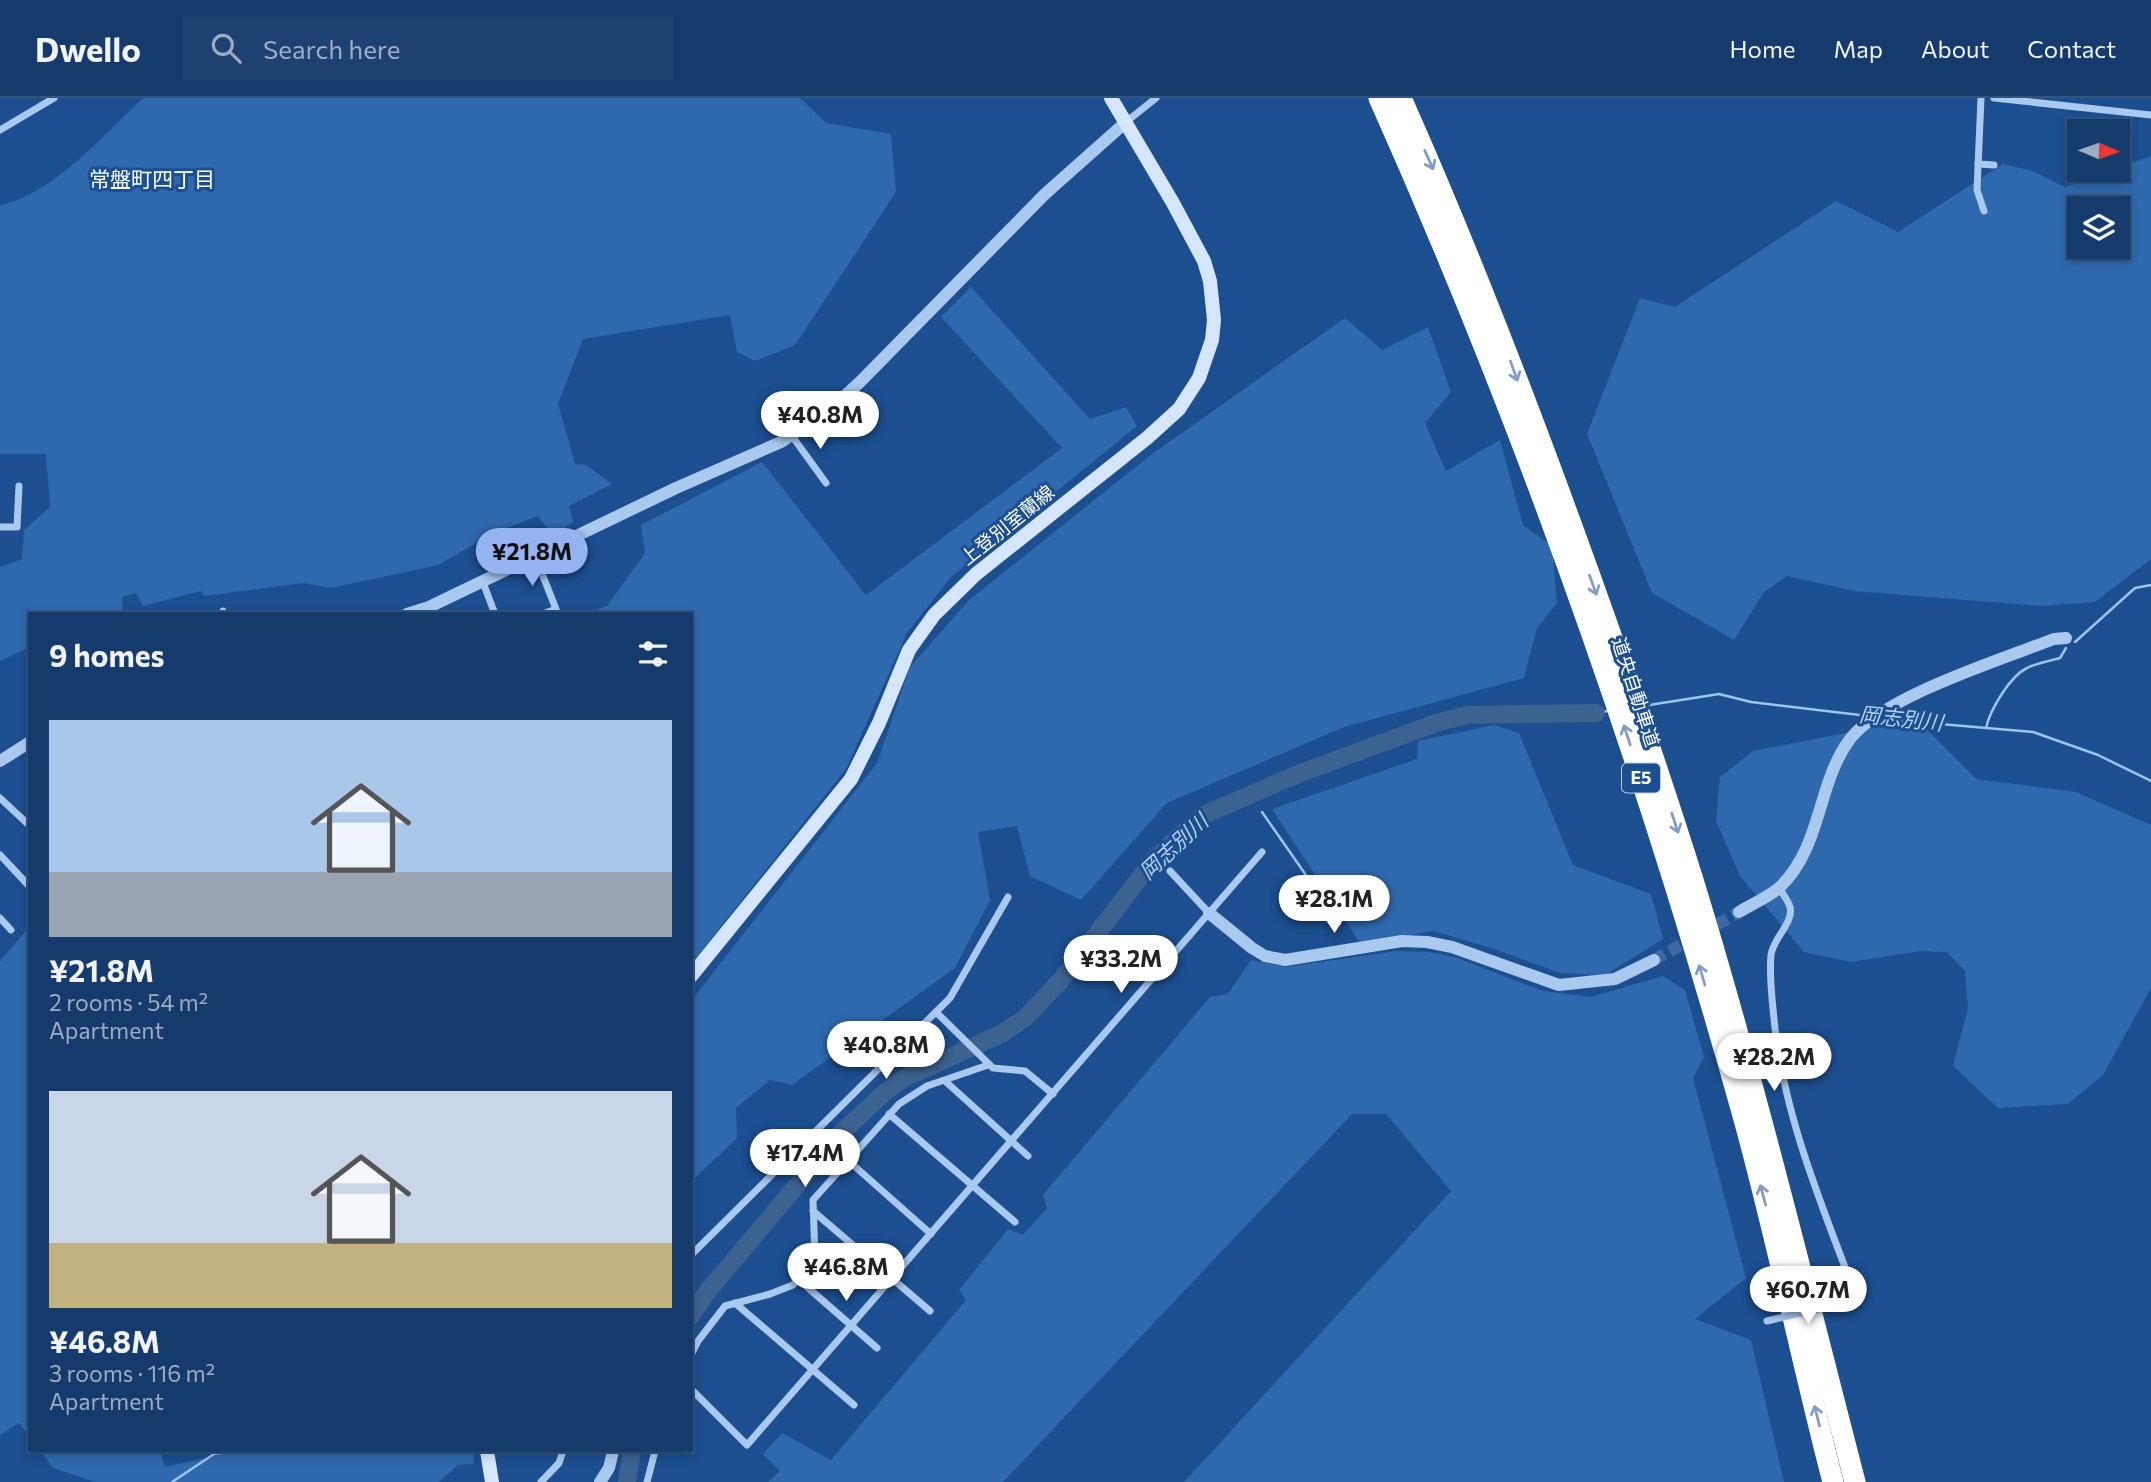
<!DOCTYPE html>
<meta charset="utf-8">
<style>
:root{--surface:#143b6b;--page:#1d4271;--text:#f1f3f6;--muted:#9dadc1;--line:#33557e;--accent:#95b2f1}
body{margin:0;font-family:Commissioner,"Noto Sans JP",sans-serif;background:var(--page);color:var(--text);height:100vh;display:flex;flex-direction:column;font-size:26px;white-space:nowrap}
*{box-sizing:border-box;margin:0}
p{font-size:23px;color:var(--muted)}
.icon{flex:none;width:38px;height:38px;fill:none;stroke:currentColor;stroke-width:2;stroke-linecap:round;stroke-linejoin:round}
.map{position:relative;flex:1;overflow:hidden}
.details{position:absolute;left:28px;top:514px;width:665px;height:840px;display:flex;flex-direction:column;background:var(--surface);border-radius:0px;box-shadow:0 4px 10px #0003,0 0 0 2px var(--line)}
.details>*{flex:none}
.needle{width:46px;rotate:92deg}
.buttons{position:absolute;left:2067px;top:21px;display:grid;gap:14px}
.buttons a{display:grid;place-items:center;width:63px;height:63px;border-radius:0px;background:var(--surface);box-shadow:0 4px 10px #0003,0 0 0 2px var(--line);font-size:35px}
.price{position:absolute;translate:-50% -60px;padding:0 16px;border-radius:24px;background:#fff;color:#222;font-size:23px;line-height:46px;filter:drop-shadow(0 2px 4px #0008)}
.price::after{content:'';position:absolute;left:50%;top:42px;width:21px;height:16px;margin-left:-10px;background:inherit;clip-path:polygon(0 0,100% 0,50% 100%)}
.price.active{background:var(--accent);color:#111}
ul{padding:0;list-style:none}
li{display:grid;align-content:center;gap:14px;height:371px;padding:0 21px}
li span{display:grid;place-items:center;height:217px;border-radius:0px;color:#555}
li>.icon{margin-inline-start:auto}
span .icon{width:126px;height:126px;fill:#fffc;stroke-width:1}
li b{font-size:30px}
h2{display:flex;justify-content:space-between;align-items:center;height:84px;padding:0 21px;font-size:30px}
header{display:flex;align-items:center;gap:42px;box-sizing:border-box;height:98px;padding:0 35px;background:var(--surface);border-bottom:2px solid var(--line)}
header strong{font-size:33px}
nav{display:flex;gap:38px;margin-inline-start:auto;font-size:24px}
.search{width:490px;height:63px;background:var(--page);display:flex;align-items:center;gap:18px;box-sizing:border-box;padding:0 24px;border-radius:0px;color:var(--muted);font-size:26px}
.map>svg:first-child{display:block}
.green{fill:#2e69ad;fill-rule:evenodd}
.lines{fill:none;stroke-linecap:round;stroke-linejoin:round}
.stream{stroke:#9cc4f0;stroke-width:2.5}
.river{stroke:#3c6290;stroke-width:18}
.tertiary-tunnel{stroke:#3d69a0;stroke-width:12;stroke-dasharray:12 6;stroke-linecap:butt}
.minor{stroke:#a9c9ee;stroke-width:7}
.tertiary{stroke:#a9c9ee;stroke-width:12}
.secondary{stroke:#d6e6fa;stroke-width:14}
.motorway{stroke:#fff;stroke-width:21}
.minor-bridge{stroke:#a9c9ee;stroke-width:7}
.oneway{stroke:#829ec1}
.labels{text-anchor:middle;stroke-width:6;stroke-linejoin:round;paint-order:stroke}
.shield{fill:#1b4f8f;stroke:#bbcadd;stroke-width:2}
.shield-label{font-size:18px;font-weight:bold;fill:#fff}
.street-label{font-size:19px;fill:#fff;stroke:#1b4f8f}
.neighbourhood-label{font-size:21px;fill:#fff;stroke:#1b4f8f}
.water-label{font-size:21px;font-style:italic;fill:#b5d3f5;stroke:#1b4f8f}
</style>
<header>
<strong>Dwello</strong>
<div class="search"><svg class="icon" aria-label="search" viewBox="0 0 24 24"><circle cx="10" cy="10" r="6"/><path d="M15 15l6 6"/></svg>Search here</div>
<nav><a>Home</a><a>Map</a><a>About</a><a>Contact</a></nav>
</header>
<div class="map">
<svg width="2151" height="1384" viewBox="0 0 2151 1384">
<rect width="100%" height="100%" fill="#1b4f8f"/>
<g class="green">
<path d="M143,0H800L826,25L891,36L896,94L795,247L755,263L737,254L730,217L583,241L558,306L575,366L586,367L612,386L569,408L573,424L553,438L538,418L492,436L438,467L331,490L303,485L204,498L201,493L143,508L136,495L122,499L123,512L106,516H30V549L0,563V469L22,461L24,432L50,409L46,356H0V108C58,92 100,40 143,0Z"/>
<path d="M2151,58V461L2095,504L2041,508L1854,493L1787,478L1764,494L1734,542L1652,495L1587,336L1640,200L1675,209L1836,103L1898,134L2003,66L2033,73L2065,89ZM2079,110H2118V149H2079Z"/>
<polygon points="971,189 1090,321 1126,309 1137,328 951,479 907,535 846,671 691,866 691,516 583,516 607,508 645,455 641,427 762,364 866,497 1062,350 941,219"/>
<polygon points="1345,220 1382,252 1428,229 1451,294 1425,325 1446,373 1500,342 1523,427 1552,448 1557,505 1537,530 1524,580 1344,629 1167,705 1081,802 1030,778 1017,728 978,734 990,802 955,870 792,987 770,982 736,1010 737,1040 691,1084 691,903 877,665 910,569 968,503 1152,356"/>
<polygon points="1897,613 1916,621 1976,681 2076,694 2151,727 2151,890 2103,977 2068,1006 1998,1010 1953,968 1968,910 1965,873 1947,854 1920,853 1851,864 1804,854 1740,778 1716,723 1720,679 1753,653 1871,630"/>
<polygon points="1494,627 1519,635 1573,767 1651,796 1663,841 1605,877 1560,875 1491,850 1434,833 1360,845 1272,711 1417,661 1418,643"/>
<polygon points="30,828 30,1339 19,1325 0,1337 0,863"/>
<polygon points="1397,853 1430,854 1457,860 1543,893 1591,899 1663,878 1685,892 1704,959 1693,980 1746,1180 1695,1221 1751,1242 1784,1384 1184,1384 1451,1093 1386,1016 1352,1016 1003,1384 768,1384 780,1373 763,1356 782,1335 831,1362 966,1202 959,1192 1008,1131 1023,1137 1047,1110 1043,1097 1210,899 1228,896 1251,862 1286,869"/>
<polygon points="40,1353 160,1353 165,1369 236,1353 473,1353 474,1366 458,1367 439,1384 95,1384 53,1370"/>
</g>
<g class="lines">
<g class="stream">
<polyline points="2075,544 2135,490 2151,487"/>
<polyline points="1643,608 1719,596 1751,604 1868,618"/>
<polyline points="1596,615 1608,613"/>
<polyline points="1882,621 2033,634 2098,657 2151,683"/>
<path d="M1986,630C1990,612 2010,578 2027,570C2037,565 2049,563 2060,560L2066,550"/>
<polyline points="1262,714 1340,826"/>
<polyline points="172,1384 214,1356 237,1353"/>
</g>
<g class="river">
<polyline points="691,1218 707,1194 841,1035 884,995 904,980 1001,936 1025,920 1062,881 1152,764 1179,738 1206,716 1298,676 1436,625 1467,617 1596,615"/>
<polyline points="627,1384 632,1353"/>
</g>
<polyline class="tertiary-tunnel" points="1654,862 1739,814"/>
<g class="minor">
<polyline points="1981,0 1977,92 1984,113"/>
<polyline points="1994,0 2151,17"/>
<polyline points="1126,24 1156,0"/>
<polyline points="0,32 54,0"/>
<polyline points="1978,66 1994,67"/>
<polyline points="792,338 826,385"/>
<polyline points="0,429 17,429 19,388"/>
<polyline points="535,458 556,511 543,516"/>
<polyline points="482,482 495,516"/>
<polyline points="223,513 224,516"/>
<polyline points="0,700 30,728"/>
<polyline points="0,757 30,789"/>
<polyline points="1170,773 1209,815"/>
<path d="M1779,790C1782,795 1788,802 1790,809C1794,825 1773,840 1771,857C1769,878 1772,900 1774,921C1783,1015 1821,1105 1854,1193L1855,1201L1843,1205"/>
<polyline points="0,820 11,832"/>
<polyline points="936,914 993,970 1025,973 1053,996"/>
<polyline points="945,983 1028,1058"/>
<polyline points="889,1016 1015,1124"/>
<polyline points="816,1034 931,1136"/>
<polyline points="813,1113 930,1213"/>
<polyline points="691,1157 950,900 1008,799"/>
<polyline points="798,1181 877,1250"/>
<polyline points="735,1205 854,1307"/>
<polyline points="691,1257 698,1243 725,1208 770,1196 793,1187 815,1161 813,1102 899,1006 927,988 988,967"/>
<polyline points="691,1291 747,1347 1262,754"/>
<polyline points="541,1384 559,1365 563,1353"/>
<polyline points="647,1384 655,1353"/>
</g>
<g class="tertiary">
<polyline points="407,516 429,509 676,390 781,344 834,308 860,284 1045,96 1126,24"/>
<polyline points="0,663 30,644"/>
<path d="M1739,814C1752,806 1769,799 1780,789C1822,749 1817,685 1850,641C1882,599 2002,561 2054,541L2066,540"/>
<polyline points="1209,815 1252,850 1265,858 1285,862 1402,843 1427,844 1452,849 1559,887 1615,881 1654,862"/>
<polyline points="600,1384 609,1370 613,1353"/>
</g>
<g class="secondary">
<polyline points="691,878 851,681 879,625 909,552 934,517 976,476 1147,340 1179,311 1199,280 1212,242 1214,222 1210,183 1204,163 1173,105 1111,0"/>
<polyline points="487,1353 492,1384"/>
</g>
<g class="motorway">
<path d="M1379,0C1526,329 1645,667 1742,1014C1776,1136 1801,1261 1833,1384"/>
<path d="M1401,0C1456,123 1505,248 1552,374C1602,509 1650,645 1693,782C1754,981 1803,1183 1855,1384"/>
</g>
<polyline class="minor-bridge" points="1767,1223 1843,1205"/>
</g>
<defs><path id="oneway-shaft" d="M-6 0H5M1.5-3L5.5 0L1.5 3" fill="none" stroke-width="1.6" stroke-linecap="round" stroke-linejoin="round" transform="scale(1.75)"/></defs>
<g class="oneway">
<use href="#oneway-shaft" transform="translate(1429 62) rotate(66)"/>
<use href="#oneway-shaft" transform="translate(1514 273) rotate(70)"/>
<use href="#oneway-shaft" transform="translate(1593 487) rotate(70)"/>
<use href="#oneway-shaft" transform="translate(1627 637) rotate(-108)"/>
<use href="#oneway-shaft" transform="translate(1675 725) rotate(72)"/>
<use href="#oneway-shaft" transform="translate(1702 877) rotate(-106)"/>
<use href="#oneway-shaft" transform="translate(1763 1097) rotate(-105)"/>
<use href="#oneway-shaft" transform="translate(1817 1318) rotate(-104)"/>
</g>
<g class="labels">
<rect class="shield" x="1622" y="665.5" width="38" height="29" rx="5"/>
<g class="shield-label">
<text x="1641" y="686">E5</text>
</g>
<g class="street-label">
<text transform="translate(1007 427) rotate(-39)" y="7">上登別室蘭線</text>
<text transform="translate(1636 594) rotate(72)" y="7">道央自動車道</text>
</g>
<g class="neighbourhood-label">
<text x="152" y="89">常盤町四丁目</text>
</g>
<g class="water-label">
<text transform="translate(1901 621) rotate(6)" y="7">岡志別川</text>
<text transform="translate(1174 749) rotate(-43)" y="7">岡志別川</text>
</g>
</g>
</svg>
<div class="buttons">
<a><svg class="needle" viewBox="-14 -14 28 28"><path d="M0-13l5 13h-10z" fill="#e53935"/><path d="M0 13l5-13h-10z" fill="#9dadc1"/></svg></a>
<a><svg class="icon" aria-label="layers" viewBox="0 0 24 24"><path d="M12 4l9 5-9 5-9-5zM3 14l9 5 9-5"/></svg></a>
</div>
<b class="price" style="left:820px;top:353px">¥40.8M</b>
<b class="price active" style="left:532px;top:490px">¥21.8M</b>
<b class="price" style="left:1334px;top:837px">¥28.1M</b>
<b class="price" style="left:1121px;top:897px">¥33.2M</b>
<b class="price" style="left:886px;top:983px">¥40.8M</b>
<b class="price" style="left:1774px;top:995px">¥28.2M</b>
<b class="price" style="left:805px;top:1091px">¥17.4M</b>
<b class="price" style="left:846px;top:1205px">¥46.8M</b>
<b class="price" style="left:1808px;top:1228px">¥60.7M</b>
<section class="details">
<h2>9 homes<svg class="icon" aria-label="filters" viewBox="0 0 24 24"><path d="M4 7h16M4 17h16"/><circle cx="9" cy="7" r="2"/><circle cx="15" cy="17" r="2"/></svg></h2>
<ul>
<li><span style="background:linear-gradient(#a9c7e8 70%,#9aa5b1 0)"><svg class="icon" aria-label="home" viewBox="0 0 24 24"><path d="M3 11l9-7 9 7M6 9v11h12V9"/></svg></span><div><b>¥21.8M</b><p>2 rooms · 54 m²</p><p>Apartment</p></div></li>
<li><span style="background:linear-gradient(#c9d6e8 70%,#c2b280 0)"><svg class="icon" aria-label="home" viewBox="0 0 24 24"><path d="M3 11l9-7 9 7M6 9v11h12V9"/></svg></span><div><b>¥46.8M</b><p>3 rooms · 116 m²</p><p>Apartment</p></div></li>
</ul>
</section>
</div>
